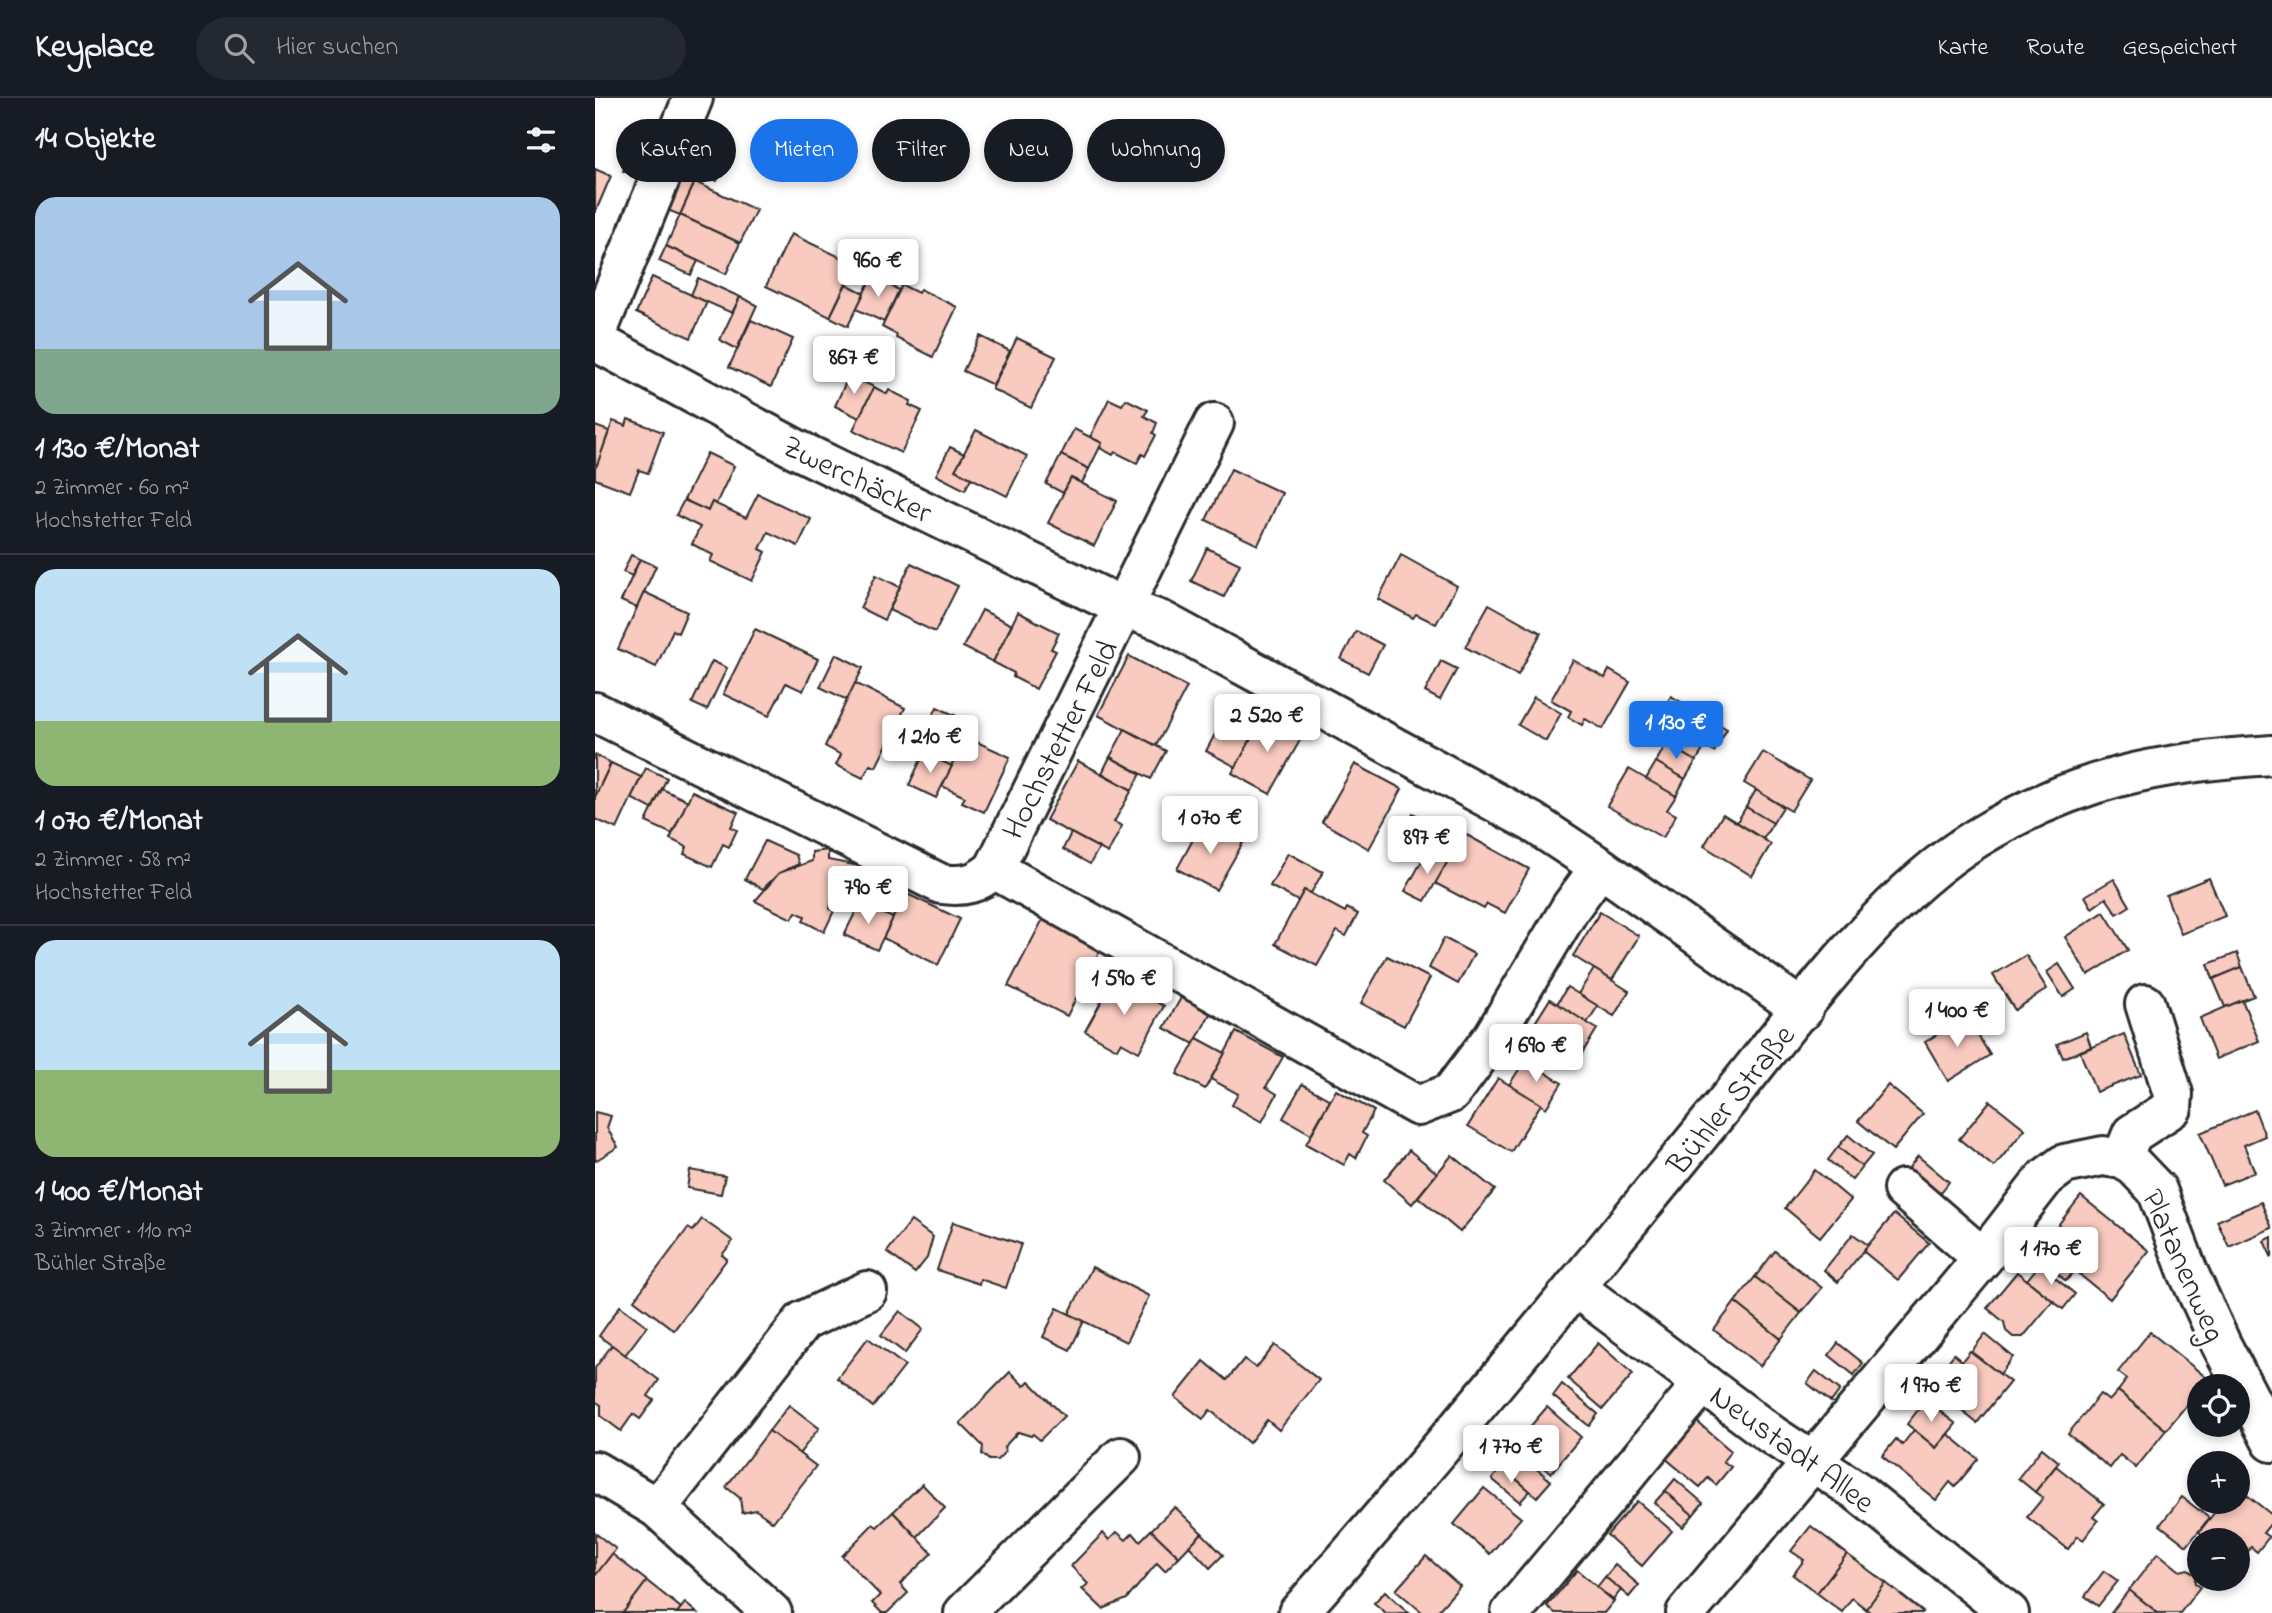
<!DOCTYPE html>
<html lang="de">
<meta charset="utf-8">
<style>
:root{--surface:#171b24;--page:#242831;--text:#f1f3f6;--muted:#9ea1a6;--line:#363941;--accent:#1a73e8}
body{margin:0;font-family:"Indie Flower",sans-serif;background:var(--page);color:var(--text);height:100vh;display:flex;flex-direction:column;font-size:26px;white-space:nowrap}
*{box-sizing:border-box;margin:0}
p{font-size:23px;color:var(--muted)}
.icon{flex:none;width:38px;height:38px;fill:none;stroke:currentColor;stroke-width:2;stroke-linecap:round;stroke-linejoin:round}
.map{position:relative;flex:1;overflow:hidden}
.panel{display:flex;flex-direction:column;background:var(--surface);width:595px}
.panel>*{flex:none}
.guide{position:absolute;left:21px;top:21px;width:665px;height:63px;display:flex;gap:14px}
.buttons{position:absolute;left:1592px;top:1276px;display:grid;gap:14px}
.buttons a{display:grid;place-items:center;width:63px;height:63px;border-radius:50%;background:var(--surface);box-shadow:0 4px 10px #0003;font-size:35px}
.price{position:absolute;translate:-50% -60px;padding:0 16px;border-radius:7px;background:#fff;color:#222;font-size:23px;line-height:46px;filter:drop-shadow(0 2px 4px #0008)}
.price::after{content:'';position:absolute;left:50%;top:42px;width:21px;height:16px;margin-left:-10px;background:inherit;clip-path:polygon(0 0,100% 0,50% 100%)}
.price.on{background:var(--accent);color:#fff}
ul{padding:0;list-style:none}
li{display:grid;align-content:center;gap:14px;height:371px;padding:0 35px}
li+li{border-top:2px solid var(--line)}
li span{display:grid;place-items:center;height:217px;border-radius:21px;color:#555}
li>.icon{margin-inline-start:auto}
span .icon{width:126px;height:126px;fill:#fffc;stroke-width:1}
li b{font-size:30px}
h2{display:flex;justify-content:space-between;align-items:center;height:84px;padding:0 35px;font-size:30px}
.pill{padding:0 24px;border-radius:32px;background:var(--surface);box-shadow:0 4px 10px #0003;font-size:24px;line-height:63px}
.pill.on{background:var(--accent);color:#fff}
header{display:flex;align-items:center;gap:42px;box-sizing:border-box;height:98px;padding:0 35px;background:var(--surface);border-bottom:2px solid var(--line)}
header strong{font-size:33px}
nav{display:flex;gap:38px;margin-inline-start:auto;font-size:24px}
.search{width:490px;height:63px;background:var(--page);display:flex;align-items:center;gap:18px;box-sizing:border-box;padding:0 24px;border-radius:38px;color:var(--muted);font-size:26px}
main{display:flex;flex:1;min-height:0}
.map>svg:first-child{display:block}
.building{fill:#f9cabf;stroke:#2b2b2b;stroke-width:2}
.lines{fill:none;stroke-linecap:round;stroke-linejoin:round}
.minor-casing{stroke:#2b2b2b;stroke-width:44}
.minor{stroke:#fff;stroke-width:38}
.labels{text-anchor:middle;stroke-width:6;stroke-linejoin:round;paint-order:stroke}
.street-label{font-size:32px;fill:#2b2b2b;stroke:#fff}
</style>
<header>
<strong>Keyplace</strong>
<div class="search"><svg class="icon" aria-label="search" viewBox="0 0 24 24"><circle cx="10" cy="10" r="6"/><path d="M15 15l6 6"/></svg>Hier suchen</div>
<nav><a>Karte</a><a>Route</a><a>Gespeichert</a></nav>
</header>
<main>
<section class="panel">
<h2>14 Objekte<svg class="icon" aria-label="filters" viewBox="0 0 24 24"><path d="M4 7h16M4 17h16"/><circle cx="9" cy="7" r="2"/><circle cx="15" cy="17" r="2"/></svg></h2>
<ul>
<li><span style="background:linear-gradient(#a9c7e8 70%,#7fa58c 0)"><svg class="icon" aria-label="home" viewBox="0 0 24 24"><path d="M3 11l9-7 9 7M6 9v11h12V9"/></svg></span><div><b>1 130 €/Monat</b><p>2 Zimmer · 60 m²</p><p>Hochstetter Feld</p></div></li>
<li><span style="background:linear-gradient(#bfe0f5 70%,#8fb573 0)"><svg class="icon" aria-label="home" viewBox="0 0 24 24"><path d="M3 11l9-7 9 7M6 9v11h12V9"/></svg></span><div><b>1 070 €/Monat</b><p>2 Zimmer · 58 m²</p><p>Hochstetter Feld</p></div></li>
<li><span style="background:linear-gradient(#bfe0f5 60%,#8fb573 0)"><svg class="icon" aria-label="home" viewBox="0 0 24 24"><path d="M3 11l9-7 9 7M6 9v11h12V9"/></svg></span><div><b>1 400 €/Monat</b><p>3 Zimmer · 110 m²</p><p>Bühler Straße</p></div></li>
</ul>
</section>
<div class="map">
<svg width="1677" height="1515" viewBox="0 0 1677 1515">
<rect width="100%" height="100%" fill="#fff"/>
<filter id="ink" filterUnits="userSpaceOnUse"><feTurbulence type="fractalNoise" baseFrequency=".0143" numOctaves="2"/><feDisplacementMap in="SourceGraphic" scale="14" xChannelSelector="R" yChannelSelector="G"/><feConvolveMatrix kernelMatrix="1 2 1 2 8 2 1 2 1" color-interpolation-filters="sRGB"/></filter>
<g filter="url(#ink)">
<g class="building">
<polygon points="36,54 55,61 47,80 28,73"/>
<polygon points="112,62 128,70 122,83 105,76"/>
<polygon points="0,71 16,78 0,115"/>
<polygon points="86,78 100,84 85,117 70,111"/>
<polygon points="100,84 161,112 145,145 85,117"/>
<polygon points="85,117 145,145 131,176 71,148"/>
<polygon points="196,136 260,166 235,219 171,188"/>
<polygon points="71,148 103,163 96,177 64,163"/>
<polygon points="277,178 304,192 289,224 261,211"/>
<polygon points="57,179 112,204 96,240 41,215"/>
<polygon points="103,180 145,199 137,215 96,197"/>
<polygon points="251,186 269,195 253,228 235,219"/>
<polygon points="307,187 323,195 325,191 362,209 338,259 301,240 302,237 287,229"/>
<polygon points="145,199 162,207 142,251 125,242"/>
<polygon points="156,222 198,241 176,289 134,269"/>
<polygon points="385,238 415,253 398,287 368,273"/>
<polygon points="422,240 461,259 436,310 397,291"/>
<polygon points="254,277 279,289 264,320 240,308"/>
<polygon points="279,289 292,296 294,292 316,303 314,307 327,313 306,355 258,332"/>
<polygon points="514,301 527,307 531,301 553,312 549,318 562,325 558,335 561,337 550,358 547,356 542,365 520,354 518,357 505,350 507,345 495,339"/>
<polygon points="33,321 68,334 53,375 44,372 35,394 0,381 0,371 18,323 31,328"/>
<polygon points="0,328 14,333 2,367 0,366"/>
<polygon points="479,331 507,345 494,371 466,357"/>
<polygon points="381,332 432,358 412,398 360,372"/>
<polygon points="355,349 369,356 360,372 376,380 370,392 341,377"/>
<polygon points="112,355 139,368 121,406 117,404 113,413 89,402"/>
<polygon points="466,357 494,371 487,385 476,380 468,395 451,386"/>
<polygon points="636,371 687,395 663,447 611,422"/>
<polygon points="476,380 522,403 499,448 453,425"/>
<polygon points="163,396 216,421 203,448 173,434 165,451 171,454 157,483 115,463 118,457 97,446 105,429 81,417 89,402 113,413 117,404 151,420"/>
<polygon points="612,450 645,466 629,499 596,483"/>
<polygon points="36,457 45,461 37,478 28,474"/>
<polygon points="806,457 862,488 841,526 821,516 818,520 783,501"/>
<polygon points="45,461 61,468 42,510 26,503"/>
<polygon points="316,465 363,488 340,534 294,512"/>
<polygon points="281,477 305,489 289,522 265,510"/>
<polygon points="49,494 92,514 83,535 78,532 61,569 23,551"/>
<polygon points="894,506 946,535 923,577 870,549"/>
<polygon points="387,512 417,527 398,564 368,549"/>
<polygon points="423,514 464,535 456,551 461,553 441,591 418,579 419,575 398,564"/>
<polygon points="160,531 223,561 208,593 191,585 174,618 128,596"/>
<polygon points="761,533 788,547 773,575 746,561"/>
<polygon points="241,556 268,570 252,602 225,589"/>
<polygon points="534,558 592,589 561,648 503,617"/>
<polygon points="978,562 1010,580 1014,572 1035,584 1008,631 990,621 987,627 973,619 976,613 956,602"/>
<polygon points="117,563 132,570 112,612 97,605"/>
<polygon points="846,563 862,571 845,602 830,594"/>
<polygon points="260,585 310,610 281,669 275,667 268,680 241,667 246,657 230,648"/>
<polygon points="1076,598 1132,631 1119,654 1110,649 1101,663 1054,635"/>
<polygon points="939,599 966,615 951,643 923,627"/>
<polygon points="342,609 376,625 368,642 334,626"/>
<polygon points="670,616 708,637 675,696 637,675"/>
<polygon points="628,621 658,637 641,669 611,653"/>
<polygon points="341,629 358,637 346,663 329,655"/>
<polygon points="530,631 571,653 556,681 515,659"/>
<polygon points="368,642 380,647 382,644 415,659 389,714 367,704 370,699 347,688"/>
<polygon points="1071,646 1101,663 1090,681 1061,664"/>
<polygon points="1168,654 1215,682 1196,713 1149,685"/>
<polygon points="329,655 357,668 341,700 314,687"/>
<polygon points="0,657 16,665 0,699"/>
<polygon points="515,659 546,676 537,692 507,675"/>
<polygon points="483,663 537,692 519,724 527,728 513,755 451,722"/>
<polygon points="1061,664 1090,681 1081,698 1051,681"/>
<polygon points="16,665 46,679 22,731 0,721 0,699"/>
<polygon points="760,666 807,691 774,751 727,724"/>
<polygon points="51,670 72,680 57,711 36,700"/>
<polygon points="1034,671 1081,698 1072,712 1081,717 1068,740 1012,708"/>
<polygon points="67,691 93,703 77,736 51,724"/>
<polygon points="1161,692 1188,709 1178,725 1151,709"/>
<polygon points="97,693 143,714 136,729 142,732 134,749 128,746 117,769 89,756 92,749 75,741"/>
<polygon points="586,699 613,714 598,740 572,725"/>
<polygon points="1151,709 1178,725 1168,741 1142,724"/>
<polygon points="818,715 845,730 830,757 803,742"/>
<polygon points="1128,716 1176,746 1157,778 1109,748"/>
<polygon points="608,723 648,745 621,792 582,771"/>
<polygon points="476,735 504,750 495,766 468,751"/>
<polygon points="868,735 934,771 910,815 892,806 889,811 840,785"/>
<polygon points="170,743 201,757 204,766 184,775 168,791 150,781"/>
<polygon points="233,752 233,762 264,768 246,805 237,801 235,811 239,813 229,834 208,823 210,818 201,814 197,821 160,803 184,775 217,763 217,754"/>
<polygon points="833,752 853,763 830,803 810,793"/>
<polygon points="693,755 728,774 716,795 709,792 703,803 675,788"/>
<polygon points="1614,780 1630,818 1586,836 1571,797"/>
<polygon points="1519,781 1535,808 1522,816 1511,800 1497,810 1490,798"/>
<polygon points="709,792 750,814 752,810 763,816 751,838 742,833 722,868 680,846"/>
<polygon points="310,795 365,821 343,867 288,840"/>
<polygon points="265,805 298,820 282,852 249,837"/>
<polygon points="1005,814 1044,838 1017,882 978,858"/>
<polygon points="1509,814 1533,852 1493,877 1470,839"/>
<polygon points="449,819 507,849 472,918 413,888"/>
<polygon points="849,840 879,856 863,886 834,870"/>
<polygon points="1642,855 1647,869 1618,881 1613,866"/>
<polygon points="1431,857 1452,891 1420,912 1398,877"/>
<polygon points="792,858 835,880 809,928 766,905"/>
<polygon points="1464,866 1480,891 1468,899 1452,874"/>
<polygon points="1647,869 1659,898 1630,909 1618,881"/>
<polygon points="999,871 1034,893 1019,918 983,896"/>
<polygon points="519,881 569,908 544,954 526,944 522,951 490,933"/>
<polygon points="972,889 1003,908 992,925 962,906"/>
<polygon points="587,898 616,914 599,946 569,930"/>
<polygon points="955,901 1002,931 986,957 979,953 970,968 929,942"/>
<polygon points="1647,902 1664,943 1621,961 1605,920"/>
<polygon points="1371,918 1395,957 1353,983 1330,944"/>
<polygon points="641,934 688,959 671,989 682,996 667,1024 637,1007 643,996 616,981"/>
<polygon points="1491,934 1496,949 1468,960 1462,946"/>
<polygon points="1529,936 1546,977 1501,994 1485,954"/>
<polygon points="602,940 630,955 610,991 582,976"/>
<polygon points="930,962 967,985 951,1010 914,987"/>
<polygon points="903,980 946,1006 916,1054 873,1028"/>
<polygon points="707,986 735,1002 716,1036 688,1020"/>
<polygon points="1293,987 1328,1016 1298,1052 1263,1023"/>
<polygon points="741,992 779,1013 767,1035 772,1038 761,1060 755,1056 749,1067 711,1046"/>
<polygon points="1395,1003 1430,1031 1399,1069 1364,1041"/>
<polygon points="1660,1012 1670,1038 1649,1047 1660,1074 1627,1087 1605,1035"/>
<polygon points="0,1014 16,1018 12,1030 23,1049 0,1063"/>
<polygon points="1253,1037 1277,1057 1267,1069 1243,1049"/>
<polygon points="1243,1049 1267,1069 1257,1082 1233,1062"/>
<polygon points="814,1052 842,1075 817,1106 789,1082"/>
<polygon points="857,1057 900,1092 865,1134 823,1099"/>
<polygon points="1323,1058 1354,1084 1343,1098 1312,1072"/>
<polygon points="95,1072 130,1078 126,1096 92,1090"/>
<polygon points="1220,1072 1256,1102 1225,1139 1190,1110"/>
<polygon points="1486,1098 1554,1153 1515,1201 1480,1173 1490,1160 1467,1140 1472,1134 1463,1127"/>
<polygon points="1666,1104 1677,1130 1634,1149 1622,1123"/>
<polygon points="1299,1116 1334,1145 1303,1182 1268,1153"/>
<polygon points="107,1121 138,1143 127,1157 132,1161 79,1232 39,1202 93,1130 98,1133"/>
<polygon points="316,1123 338,1139 332,1160 320,1175 292,1154"/>
<polygon points="358,1124 426,1146 411,1190 385,1181 384,1186 342,1172"/>
<polygon points="1258,1136 1273,1147 1243,1184 1229,1172"/>
<polygon points="1677,1139 1677,1160 1669,1143"/>
<polygon points="1467,1140 1490,1160 1471,1183 1448,1163"/>
<polygon points="1180,1153 1227,1190 1206,1215 1160,1179"/>
<polygon points="1444,1167 1480,1196 1468,1211 1432,1182"/>
<polygon points="497,1169 554,1198 531,1244 474,1216"/>
<polygon points="1422,1174 1458,1203 1428,1239 1418,1239 1411,1233 1409,1224 1392,1210"/>
<polygon points="1160,1179 1206,1215 1186,1241 1140,1204"/>
<polygon points="1140,1204 1186,1241 1165,1268 1119,1232"/>
<polygon points="25,1208 52,1228 30,1257 4,1238"/>
<polygon points="462,1210 489,1223 475,1252 448,1239"/>
<polygon points="305,1213 328,1231 310,1255 286,1237"/>
<polygon points="1555,1234 1613,1281 1571,1332 1523,1293 1532,1281 1523,1274"/>
<polygon points="1390,1236 1418,1259 1405,1276 1376,1254"/>
<polygon points="273,1240 310,1268 278,1309 242,1280"/>
<polygon points="1003,1245 1038,1276 1008,1311 973,1281"/>
<polygon points="1243,1245 1268,1265 1259,1277 1234,1257"/>
<polygon points="17,1247 64,1282 53,1298 59,1302 45,1321 38,1316 26,1333 6,1318 6,1307 0,1303 0,1270"/>
<polygon points="680,1247 724,1282 684,1332 672,1322 654,1345 615,1312 608,1321 580,1299 609,1263 632,1282 649,1261 661,1270"/>
<polygon points="1375,1253 1415,1284 1382,1325 1342,1293 1353,1279 1346,1273 1359,1256 1367,1263"/>
<polygon points="1221,1273 1245,1292 1236,1304 1212,1285"/>
<polygon points="415,1274 429,1288 434,1283 469,1318 445,1342 438,1336 436,1338 423,1334 409,1349 410,1354 402,1362 394,1362 387,1356 388,1348 365,1325"/>
<polygon points="967,1286 1003,1316 994,1328 958,1298"/>
<polygon points="1523,1293 1571,1332 1541,1370 1525,1357 1515,1370 1473,1336 1505,1296 1514,1303"/>
<polygon points="1331,1302 1361,1326 1341,1350 1312,1326"/>
<polygon points="194,1307 224,1330 204,1356 174,1333"/>
<polygon points="952,1309 986,1339 956,1375 921,1345"/>
<polygon points="1100,1322 1136,1353 1128,1363 1136,1369 1121,1387 1113,1380 1105,1389 1069,1359"/>
<polygon points="1319,1332 1341,1350 1353,1336 1383,1361 1360,1389 1355,1384 1341,1402 1287,1358 1301,1341 1307,1347"/>
<polygon points="174,1333 221,1368 178,1424 161,1412 147,1415 145,1400 131,1389"/>
<polygon points="1447,1350 1464,1364 1440,1394 1423,1380"/>
<polygon points="921,1353 956,1383 942,1399 907,1369"/>
<polygon points="1461,1368 1509,1406 1498,1419 1503,1423 1488,1442 1483,1438 1473,1451 1432,1419 1448,1400 1440,1394"/>
<polygon points="907,1369 935,1393 925,1404 897,1381"/>
<polygon points="1080,1381 1108,1405 1098,1417 1070,1393"/>
<polygon points="327,1386 350,1410 322,1439 298,1414"/>
<polygon points="889,1390 926,1420 895,1456 859,1426"/>
<polygon points="1643,1390 1677,1417 1677,1424 1668,1435 1674,1439 1662,1454 1656,1449 1644,1466 1643,1442 1614,1442 1604,1434 1628,1404 1643,1404"/>
<polygon points="1070,1393 1098,1417 1088,1429 1059,1405"/>
<polygon points="1587,1399 1614,1420 1592,1448 1565,1427"/>
<polygon points="1042,1403 1077,1433 1047,1468 1012,1437"/>
<polygon points="580,1409 607,1435 584,1459 556,1432"/>
<polygon points="298,1414 337,1455 305,1486 313,1495 292,1515 287,1515 277,1505 285,1497 247,1458 278,1426 282,1429"/>
<polygon points="1216,1428 1252,1456 1222,1495 1198,1477 1209,1462 1196,1453"/>
<polygon points="556,1432 584,1459 570,1473 562,1465 532,1501 508,1511 487,1491 493,1486 476,1468 508,1435 514,1442 522,1434 531,1442 538,1435 545,1443"/>
<polygon points="0,1435 21,1451 0,1478"/>
<polygon points="607,1435 628,1457 615,1470 594,1448"/>
<polygon points="1563,1455 1585,1473 1593,1471 1600,1477 1600,1485 1605,1489 1585,1515 1563,1515 1534,1492"/>
<polygon points="17,1456 52,1483 28,1515 0,1515 0,1478"/>
<polygon points="1252,1456 1291,1485 1271,1511 1257,1500 1247,1514 1222,1495"/>
<polygon points="831,1458 865,1488 841,1515 828,1515 801,1492"/>
<polygon points="1020,1467 1044,1487 1034,1499 1010,1479"/>
<polygon points="982,1472 1019,1503 1009,1515 960,1515 952,1508"/>
<polygon points="1509,1473 1523,1483 1503,1508 1490,1498"/>
<polygon points="1010,1479 1026,1492 1018,1502 1002,1489"/>
<polygon points="52,1483 86,1510 82,1515 28,1515"/>
<polygon points="1291,1485 1328,1514 1327,1515 1276,1515 1271,1511"/>
<polygon points="1534,1492 1563,1515 1516,1515"/>
<polygon points="790,1493 814,1515 791,1515 779,1505"/>
<polygon points="90,1505 102,1515 82,1515"/>
</g>
<g class="lines">
<defs>
<g id="minor">
<polyline points="0,239 98,0"/>
<polyline points="0,243 199,350 530,510 567,523 937,724 1005,769"/>
<path d="M0,614L346,786C369,789 382,786 399,771L823,1008L856,995L898,939L976,809L1005,769L1208,912"/>
<polyline points="399,771 619,325"/>
<polyline points="1527,1061 1537,1036 1577,1010 1578,996 1550,906"/>
<polyline points="1308,1091 1388,1160"/>
<polyline points="980,1189 1177,1337 1262,1393 1414,1515"/>
<polyline points="0,1373 62,1410 177,1515"/>
<polyline points="62,1410 208,1223 272,1193"/>
<polyline points="369,1515 526,1359"/>
<path d="M703,1515C845,1355 980,1189 1115,1024C1191,932 1281,801 1382,740C1480,680 1565,664 1677,657"/>
<polyline points="916,1515 1108,1285"/>
<polyline points="1091,1515 1388,1160 1450,1080 1469,1066 1508,1058 1527,1061 1539,1068 1562,1092 1593,1174 1626,1246 1677,1344"/>
</g>
</defs>
<use href="#minor" class="minor-casing"/>
<use href="#minor" class="minor"/>
</g>
</g>
<g class="labels">
<g class="street-label">
<text transform="translate(263 380) rotate(26)" y="11">Zwerchäcker</text>
<text transform="translate(464 641) rotate(-63)" y="11">Hochstetter Feld</text>
<text transform="translate(1135 1001) rotate(-51)" y="11">Bühler Straße</text>
<text transform="translate(1590 1167) rotate(66)" y="11">Platanenweg</text>
<text transform="translate(1198 1350) rotate(36)" y="11">Neustadt Allee</text>
</g>
</g>
</svg>
<div class="buttons">
<a><svg class="icon" aria-label="locate" viewBox="0 0 24 24"><circle cx="12" cy="12" r="6"/><path d="M12 2v4M12 18v4M2 12h4M18 12h4"/></svg></a>
<a>+</a>
<a>−</a>
</div>
<b class="price" style="left:283px;top:201px">960 €</b>
<b class="price" style="left:259px;top:298px">867 €</b>
<b class="price" style="left:672px;top:656px">2 520 €</b>
<b class="price on" style="left:1081px;top:663px">1 130 €</b>
<b class="price" style="left:335px;top:677px">1 210 €</b>
<b class="price" style="left:615px;top:758px">1 070 €</b>
<b class="price" style="left:832px;top:778px">897 €</b>
<b class="price" style="left:273px;top:828px">790 €</b>
<b class="price" style="left:529px;top:919px">1 590 €</b>
<b class="price" style="left:1362px;top:951px">1 400 €</b>
<b class="price" style="left:941px;top:986px">1 690 €</b>
<b class="price" style="left:1456px;top:1189px">1 170 €</b>
<b class="price" style="left:1336px;top:1326px">1 970 €</b>
<b class="price" style="left:916px;top:1387px">1 770 €</b>
<div class="guide">
<a class="pill">Kaufen</a>
<a class="pill on">Mieten</a>
<a class="pill">Filter</a>
<a class="pill">Neu</a>
<a class="pill">Wohnung</a>
</div>
</div>
</main>
